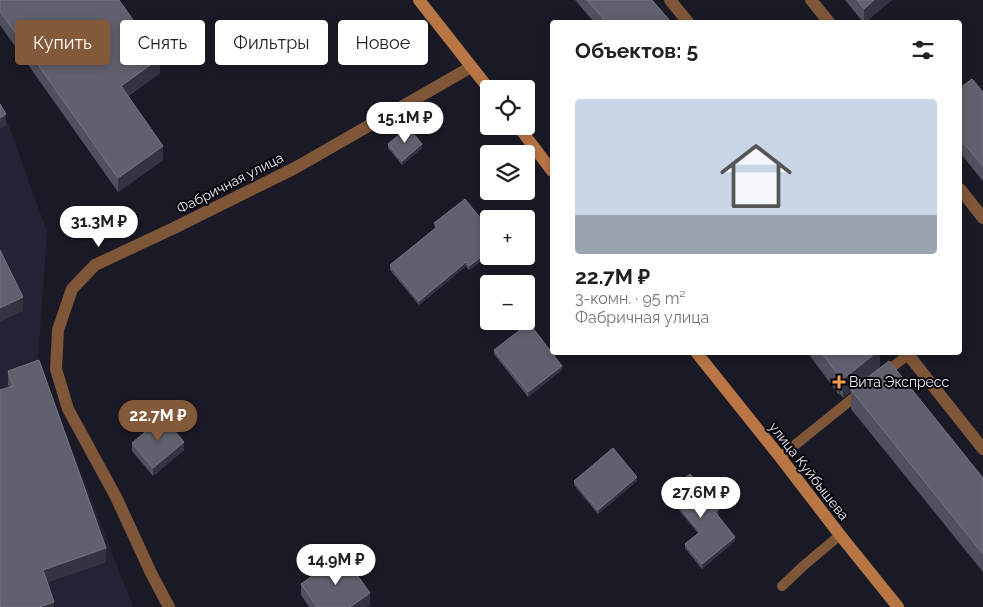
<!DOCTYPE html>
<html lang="ru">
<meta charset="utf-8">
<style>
:root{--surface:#fff;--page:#f6f6f6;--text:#202124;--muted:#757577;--line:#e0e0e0;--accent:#83593a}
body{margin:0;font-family:Raleway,sans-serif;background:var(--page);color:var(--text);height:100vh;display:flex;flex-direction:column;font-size:19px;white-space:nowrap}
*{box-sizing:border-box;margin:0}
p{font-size:16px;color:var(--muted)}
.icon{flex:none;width:28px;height:28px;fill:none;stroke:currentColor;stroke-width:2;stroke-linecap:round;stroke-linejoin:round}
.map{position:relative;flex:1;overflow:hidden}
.sheet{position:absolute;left:550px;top:20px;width:412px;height:335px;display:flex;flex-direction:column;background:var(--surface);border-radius:5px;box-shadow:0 2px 8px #0003}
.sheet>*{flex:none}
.hud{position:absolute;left:15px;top:20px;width:460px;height:45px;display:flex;gap:10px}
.fabs{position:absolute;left:480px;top:80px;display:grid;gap:10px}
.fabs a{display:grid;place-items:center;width:55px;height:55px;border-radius:5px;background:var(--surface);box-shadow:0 2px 8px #0003;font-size:25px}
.price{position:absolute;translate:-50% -42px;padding:0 11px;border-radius:18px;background:#fff;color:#222;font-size:16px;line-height:32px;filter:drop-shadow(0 1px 2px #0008)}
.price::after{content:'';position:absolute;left:50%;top:30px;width:15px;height:11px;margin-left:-8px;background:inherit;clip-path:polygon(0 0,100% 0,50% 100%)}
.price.current{background:var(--accent);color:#fff}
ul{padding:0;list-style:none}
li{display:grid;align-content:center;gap:10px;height:265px;padding:0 25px}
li+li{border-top:1px solid var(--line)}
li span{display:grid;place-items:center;height:155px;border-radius:5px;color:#555}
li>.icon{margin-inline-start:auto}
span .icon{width:90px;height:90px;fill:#fffc;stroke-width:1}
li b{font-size:21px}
h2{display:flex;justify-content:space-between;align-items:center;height:60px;padding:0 25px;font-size:21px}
.chip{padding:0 18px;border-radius:5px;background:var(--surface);box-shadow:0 2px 8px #0003;font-size:18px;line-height:45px}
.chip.current{background:var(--accent);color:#fff}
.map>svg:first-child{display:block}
.built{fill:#222335}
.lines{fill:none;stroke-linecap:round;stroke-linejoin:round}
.lane{stroke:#7f5638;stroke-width:10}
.street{stroke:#7f5638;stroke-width:12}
.secondary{stroke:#b87645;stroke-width:12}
.wall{fill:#50505e}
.shaded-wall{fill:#333341}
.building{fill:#60606e;stroke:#767683}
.poi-dot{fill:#fd9d54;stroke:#06060a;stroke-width:2}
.labels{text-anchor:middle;stroke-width:4;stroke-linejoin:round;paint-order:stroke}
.street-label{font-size:14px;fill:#eaebf4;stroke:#06060a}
.poi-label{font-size:14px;fill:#eaebf4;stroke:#06060a;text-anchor:start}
</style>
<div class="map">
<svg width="983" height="607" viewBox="0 0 983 607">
<rect width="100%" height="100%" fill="#1a1a26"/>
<polygon class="built" points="0,110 9,126 47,232 38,360 133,607 0,607"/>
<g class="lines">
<g class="lane">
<polyline points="883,374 908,355"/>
<polyline points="780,457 862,391"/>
<polyline points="782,586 802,567 840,535"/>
</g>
<g class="street">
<polyline points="670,0 688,22"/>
<polyline points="811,0 829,22"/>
<polyline points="960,189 983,218"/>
<polyline points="906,352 983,449"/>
<polyline points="169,607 151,573 116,497 68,409 56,369 58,330 72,289 95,265 174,228 295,168 471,67"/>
</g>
<g class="secondary">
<polyline points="419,0 489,89"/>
<polyline points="518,126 552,171"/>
<polyline points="696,352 780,457 840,535 898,607"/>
</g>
</g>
<g class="wall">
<polygon points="575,0 652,0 671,22 594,22"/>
<polygon points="845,0 892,0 865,22 863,22"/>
<polygon points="0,1 160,73 128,96 163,160 118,192 0,25"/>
<polygon points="960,88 983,92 983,181 960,153"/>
<polygon points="388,144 422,148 402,165 388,148"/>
<polygon points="434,223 489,229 489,255 469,270 466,266 419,305 390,270 390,265 435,228"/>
<polygon points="494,350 562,370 528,397 494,354"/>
<polygon points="807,352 880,352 880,367 983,478 983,572 851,409 851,391 843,398 840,394 839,395"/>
<polygon points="8,371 106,562 48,582 54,607 0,607 9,387 8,385"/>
<polygon points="132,443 184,450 153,476 132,451"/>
<polygon points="574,481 637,481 598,514 574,485"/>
<polygon points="667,492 719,513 717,515 735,541 702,569 685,548 685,544 698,533 667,496"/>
<polygon points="301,584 370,605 366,607 309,607 301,595"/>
</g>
<g class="shaded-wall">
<polygon points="874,0 892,0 864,22 864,9"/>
<polygon points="160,58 160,73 121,100 121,86"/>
<polygon points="6,114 6,126 0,129 0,118"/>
<polygon points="422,144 422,148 402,165 402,161"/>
<polygon points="163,146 163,160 118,192 118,178"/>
<polygon points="489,251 489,255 469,270 469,266"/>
<polygon points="466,262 466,266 419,305 419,301"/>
<polygon points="23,297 23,311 0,322 0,308"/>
<polygon points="877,352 880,352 880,368 843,398 843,379"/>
<polygon points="562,366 562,370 528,397 528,392"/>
<polygon points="839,376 840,376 840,394 839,395"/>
<polygon points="184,442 184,450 153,476 153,468"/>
<polygon points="637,477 637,481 598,514 598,510"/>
<polygon points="719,509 719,513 715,516 715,512"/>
<polygon points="735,537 735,541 702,569 702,564"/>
<polygon points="106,548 106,562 43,584 43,570"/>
<polygon points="370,593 370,605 366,607 350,607"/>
<polygon points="54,602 54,607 39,607"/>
</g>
<g class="building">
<polygon points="1,0 119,0 160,58 121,86 163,146 118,178 0,11 0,1"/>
<polygon points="587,0 652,0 671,22 606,22"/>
<polygon points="857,0 874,0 864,9"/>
<polygon points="972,79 983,92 983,166 960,139 960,88"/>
<polygon points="0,104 6,114 0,118"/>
<polygon points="408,127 422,144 402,161 388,144"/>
<polygon points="465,199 489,229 489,251 469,266 466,262 419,301 390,265 437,227 434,223"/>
<polygon points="0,250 23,297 0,308"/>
<polygon points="529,323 562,366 528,392 494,350"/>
<polygon points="821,352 877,352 843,379 840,376 839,376"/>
<polygon points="39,360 106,548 43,570 54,602 39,607 0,607 0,390 13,386 8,371"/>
<polygon points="889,361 983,478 983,554 851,390"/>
<polygon points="163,417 184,442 153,468 132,443"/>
<polygon points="613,448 637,477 598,510 574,481"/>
<polygon points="690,474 719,509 715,512 735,537 702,564 685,544 700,532 667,492"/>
<polygon points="343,555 370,593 350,607 317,607 301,584"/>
</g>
<path class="poi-dot" d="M836.5 374.5h5v5h5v5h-5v5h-5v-5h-5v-5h5z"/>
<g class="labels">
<g class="street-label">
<text transform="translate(230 183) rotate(-27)" y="5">Фабричная улица</text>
<text transform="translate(809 471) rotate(52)" y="5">улица Куйбышева</text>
</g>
<g class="poi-label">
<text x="849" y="387">Вита Экспресс</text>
</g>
</g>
</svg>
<div class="fabs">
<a><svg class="icon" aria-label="locate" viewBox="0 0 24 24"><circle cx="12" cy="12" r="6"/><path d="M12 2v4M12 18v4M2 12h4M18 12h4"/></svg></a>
<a><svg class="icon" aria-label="layers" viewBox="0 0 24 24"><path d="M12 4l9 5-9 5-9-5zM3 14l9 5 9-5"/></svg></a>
<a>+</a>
<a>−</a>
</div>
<b class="price" style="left:405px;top:144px">15.1M ₽</b>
<b class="price" style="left:99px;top:248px">31.3M ₽</b>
<b class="price current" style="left:158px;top:442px">22.7M ₽</b>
<b class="price" style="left:701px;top:519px">27.6M ₽</b>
<b class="price" style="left:336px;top:586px">14.9M ₽</b>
<div class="hud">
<a class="chip current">Купить</a>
<a class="chip">Снять</a>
<a class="chip">Фильтры</a>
<a class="chip">Новое</a>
</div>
<section class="sheet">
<h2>Объектов: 5<svg class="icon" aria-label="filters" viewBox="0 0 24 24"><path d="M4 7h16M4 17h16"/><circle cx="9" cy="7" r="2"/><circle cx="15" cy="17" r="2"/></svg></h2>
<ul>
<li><span style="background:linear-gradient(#c9d6e8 75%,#9aa5b1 0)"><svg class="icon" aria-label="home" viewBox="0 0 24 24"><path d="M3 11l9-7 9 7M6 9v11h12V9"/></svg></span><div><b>22.7M ₽</b><p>3-комн. · 95 m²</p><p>Фабричная улица</p></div></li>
</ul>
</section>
</div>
